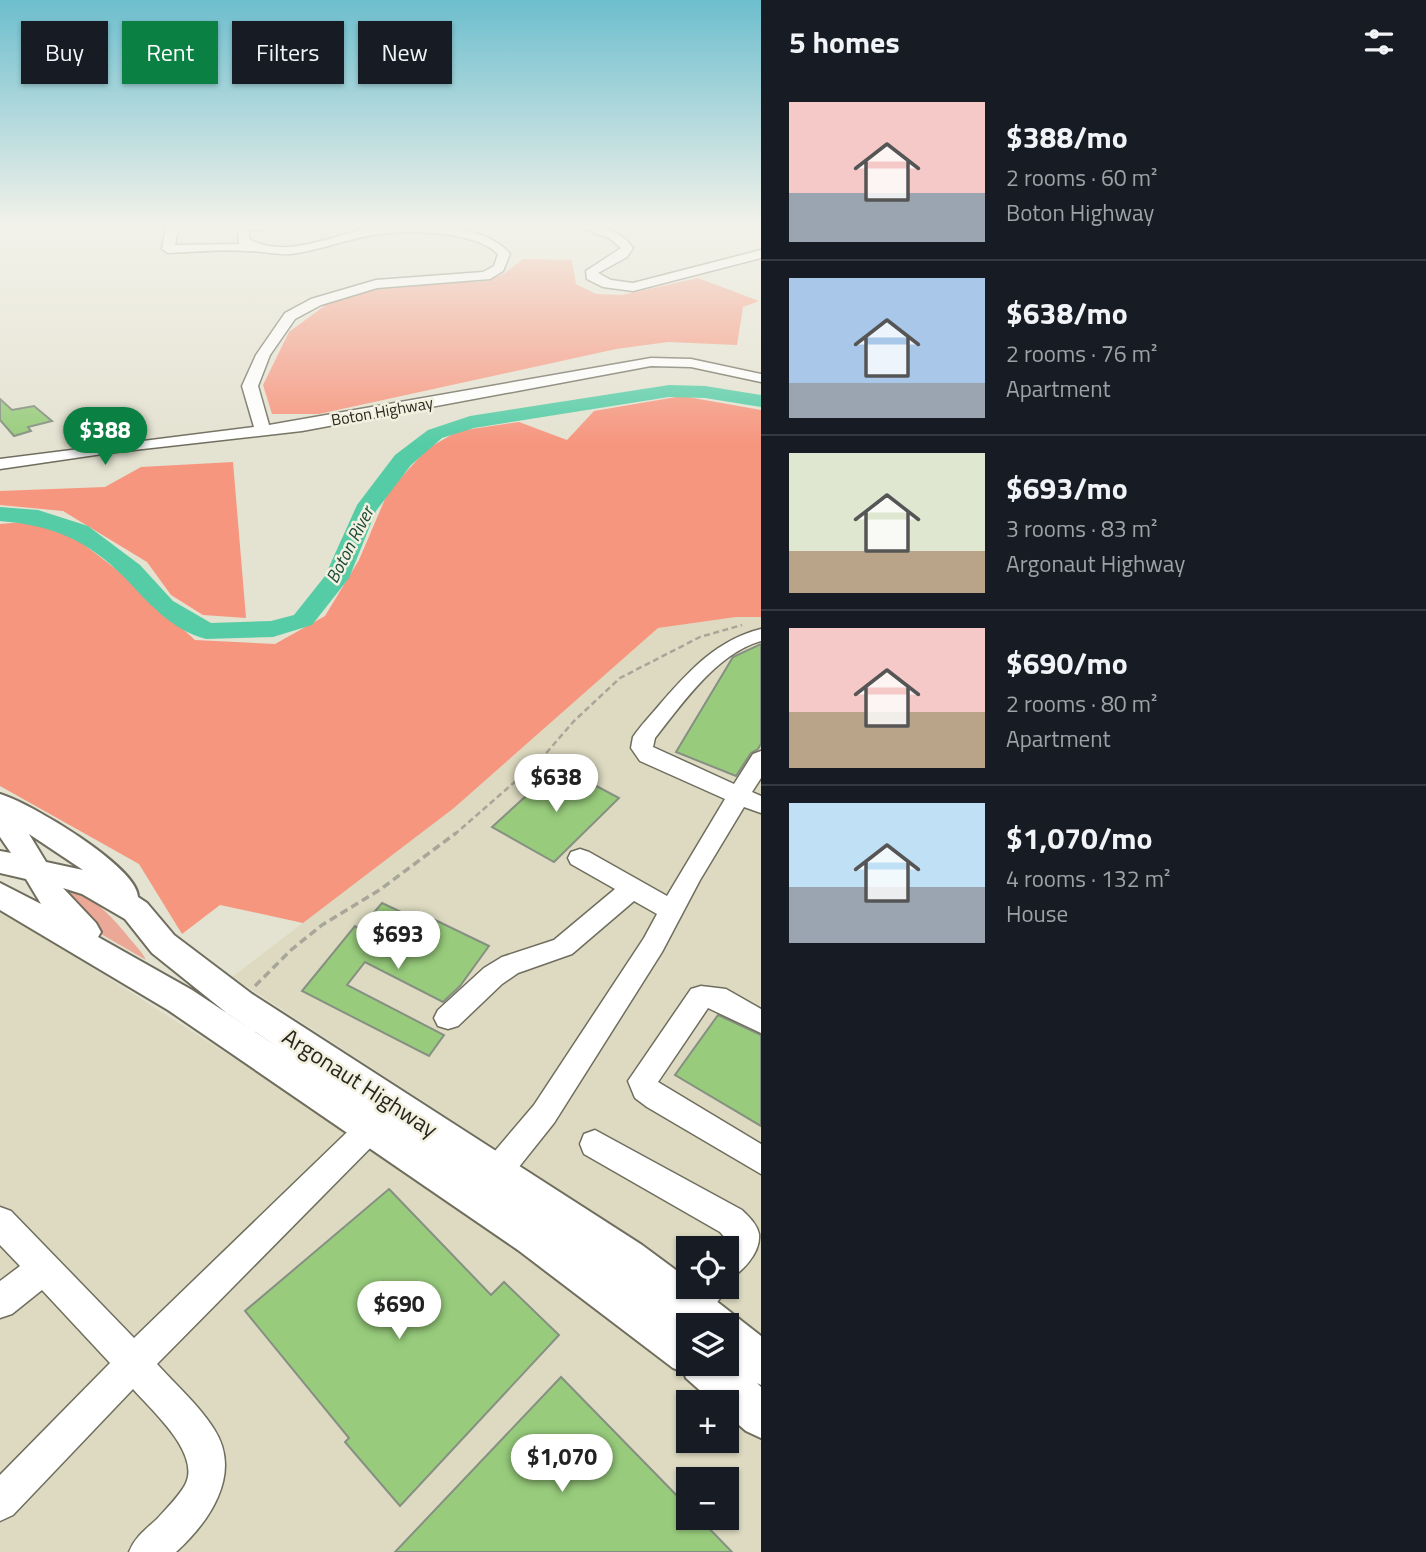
<!DOCTYPE html>
<meta charset="utf-8">
<style>
:root{--surface:#171b24;--page:#242831;--text:#f1f3f6;--muted:#9ea1a6;--line:#363941;--accent:#0b8043}
body{margin:0;font-family:"Titillium Web",sans-serif;background:var(--page);color:var(--text);height:100vh;display:flex;flex-direction:column;font-size:26px;white-space:nowrap}
*{box-sizing:border-box;margin:0}
p{font-size:23px;color:var(--muted)}
.icon{flex:none;width:38px;height:38px;fill:none;stroke:currentColor;stroke-width:2;stroke-linecap:round;stroke-linejoin:round}
.map{position:relative;flex:1;overflow:hidden}
.side{display:flex;flex-direction:column;background:var(--surface);width:665px}
.side>*{flex:none}
.hud{position:absolute;left:21px;top:21px;width:634px;height:63px;display:flex;gap:14px}
.tools{position:absolute;left:676px;top:1236px;display:grid;gap:14px}
.tools a{display:grid;place-items:center;width:63px;height:63px;border-radius:0px;background:var(--surface);box-shadow:0 2px 5px #0004;font-size:35px}
.price{position:absolute;translate:-50% -60px;padding:0 16px;border-radius:24px;background:#fff;color:#222;font-size:23px;line-height:46px;filter:drop-shadow(0 2px 4px #0008)}
.price::after{content:'';position:absolute;left:50%;top:42px;width:21px;height:16px;margin-left:-10px;background:inherit;clip-path:polygon(0 0,100% 0,50% 100%)}
.price.current{background:var(--accent);color:#fff}
ul{padding:0;list-style:none}
li{display:flex;align-items:center;gap:21px;height:175px;padding:0 28px}
li+li{border-top:2px solid var(--line)}
li span{display:grid;place-items:center;flex:none;width:196px;height:140px;border-radius:0px;color:#555}
li>.icon{margin-inline-start:auto}
span .icon{width:84px;height:84px;fill:#fffc;stroke-width:1}
li b{font-size:30px}
h2{display:flex;justify-content:space-between;align-items:center;height:84px;padding:0 28px;font-size:30px}
.tag{padding:0 24px;border-radius:0px;background:var(--surface);box-shadow:0 2px 5px #0004;font-size:24px;line-height:63px}
.tag.current{background:var(--accent);color:#fff}
main{display:flex;flex:1;min-height:0}
.map>svg:first-child{display:block}
.built{fill:#dddac1;fill-rule:evenodd}
.green{fill:#eca897}
.forest{fill:#f6967f}
.lines{fill:none;stroke-linecap:round;stroke-linejoin:round}
.river{fill:#55cca6;fill-rule:evenodd}
.building{fill:#98cc7c;stroke:#869082;stroke-width:2}
.minor-casing{stroke:#6f6e5e;stroke-width:3}
.major-casing{stroke:#6f6e5e;stroke-width:4}
.path-far1{stroke:#a8a699;stroke-width:2.5;stroke-dasharray:6 3.5;stroke-linecap:butt}
.path{stroke:#a8a699;stroke-width:3.5;stroke-dasharray:8 4.5;stroke-linecap:butt}
.minor{fill:#fff;fill-rule:evenodd}
.major{fill:#fff;fill-rule:evenodd}
.labels{text-anchor:middle;stroke-width:5;stroke-linejoin:round;paint-order:stroke}
.far-street-label{font-size:16px;fill:#27261f;stroke:#f2f0de}
.far-water-label{font-size:18px;font-style:italic;fill:#184a3b;stroke:#f2f0de}
.near-street-label{font-size:23px;fill:#27261f;stroke:#f2f0de}
</style>
<main>
<div class="map">
<svg width="761" height="1552" viewBox="0 0 761 1552">
<rect width="100%" height="100%" fill="#e4e2d1"/>
<g class="built">
<polygon points="736,617 761,617 761,1335 698,1286 726,1286 726,1248 688,1248 688,1279 534,1173 232,977 454,808 658,628"/>
<path d="M0,909L359,1138L591,1298L683,1369L719,1402H688V1440H726V1408L761,1442V1552H0ZM688,1479H726V1517H688Z"/>
</g>
<path class="green" d="M49,884C87,893 101,904 126,934C132,942 142,951 146,960L87,926Z"/>
<g class="forest">
<polygon points="523,259 572,260 576,284 596,294 622,295 698,278 759,301 743,307 737,345 668,342 616,349 319,414 272,414 263,385 289,332 327,304 384,286 488,281 505,273"/>
<polygon points="682,396 761,410 761,617 736,617 658,628 454,808 303,923 220,905 182,934 139,864 0,786 0,524 34,521 73,536 121,573 195,640 275,644 325,616 359,560 388,492 427,449 458,431 519,422 567,440 594,411"/>
<polygon points="233,462 246,618 203,615 171,595 147,562 63,511 0,505 0,491 105,487 141,467"/>
</g>
<g class="lines">
<path class="river" d="M669,385L705,386L761,395V407L705,398L669,397L474,428L442,438L411,465L376,511L349,578L312,625L273,637L206,639C171,630 148,602 125,578C88,540 51,525 0,521V507L38,510L88,526L140,565L173,601L211,623L271,621L294,615L325,576L357,505L395,455L428,430L470,416Z"/>
</g>
<g class="building">
<polygon points="0,399 12,410 34,406 52,421 28,427 31,431 14,436 0,420"/>
<polygon points="761,644 761,744 758,749 751,753 736,776 676,752 733,657"/>
<polygon points="559,766 619,798 554,862 492,827"/>
<polygon points="382,903 424,923 429,917 489,946 460,986 443,1002 365,962 347,985 444,1035 429,1056 302,991 355,926 360,929"/>
<polygon points="718,1015 761,1035 761,1126 675,1075"/>
<polygon points="389,1189 491,1295 504,1282 559,1335 400,1506 345,1442 349,1438 245,1311"/>
<polygon points="561,1377 688,1507 688,1517 698,1517 732,1552 395,1552"/>
</g>
<g class="lines">
<defs>
<g id="minor">
<path d="M166,227H178L175,245L239,244L238,227H265L263,230L249,231V239C283,259 330,237 365,229C403,221 485,222 510,254L503,271L490,279L377,288L321,305L295,319L270,355L258,386L269,425L651,358L691,359L761,374V382L691,367L651,366L302,431L116,452L0,469V459L254,427L242,386L256,355L285,313L311,299L376,280L483,272L494,266L498,254C475,231 411,230 380,234C349,238 321,250 291,254C276,255 263,251 248,251C222,249 195,252 168,253L162,249Z"/>
<path d="M578,227C600,226 620,229 633,248L627,257L598,273L611,280L633,283L761,250V258L633,291L603,287L587,279L586,271L621,248L609,238Z"/>
<path d="M761,629V641C717,653 682,704 655,738L653,747L734,784L753,754L761,751V778L752,792L761,796V813L744,807L700,880L662,952L554,1123L499,1192L488,1196L477,1192L473,1182L477,1172L534,1105L644,938L657,914L634,901L572,954L518,973L502,984L458,1026L448,1029L438,1026L434,1018L438,1010L484,968L502,957L554,940L615,889L571,864L568,858L571,852L580,849L589,852L667,896L725,799L640,761L631,748L633,737C641,725 652,714 661,703C690,670 717,640 761,629Z"/>
<polygon points="701,986 726,989 761,1009 761,1033 708,1008 658,1082 761,1144 761,1174 647,1107 635,1098 628,1081 691,989"/>
<path d="M380,1106L390,1110L395,1119L390,1128L157,1364C176,1385 199,1405 214,1429C243,1474 209,1522 176,1552H129C135,1537 145,1530 157,1519C166,1509 179,1496 185,1485C202,1454 152,1411 133,1389L13,1515L0,1521V1475L110,1363L42,1290L12,1314L0,1318V1281L20,1266L0,1245V1207L11,1211L134,1338L370,1110Z"/>
<path d="M595,1130L742,1210C749,1217 757,1224 759,1234C761,1253 741,1274 726,1280V1248H719L726,1239L720,1232L584,1154L580,1144L584,1134Z"/>
<polygon points="688,1286 725,1286 721,1297 700,1325 688,1325 688,1333 685,1334 673,1329 668,1317 673,1305"/>
</g>
<path id="major" d="M0,794C29,802 138,867 138,897L147,903L174,935L252,994L642,1245L688,1279V1286H697L761,1336V1385L757,1383L761,1387V1438L746,1431L726,1414V1402H713L686,1378L684,1372L673,1368L518,1250L168,1010L0,910V883L41,904L26,879L0,873V851L11,853L0,837ZM29,834L83,870L46,862ZM63,888L82,894L125,919L152,953L228,1014L278,1047L192,990L98,937L101,932L96,923ZM688,1325H726V1363H688Z"/>
</defs>
<use href="#minor" class="minor-casing"/>
<use href="#major" class="major-casing"/>
<polyline class="path-far1" points="454,835 541,759 574,721 620,678 700,637 742,625"/>
<polyline class="path" points="255,986 291,950 322,925 381,889 456,833"/>
<use href="#minor" class="minor"/>
<use href="#major" class="major"/>
</g>
<linearGradient id="sky" x2="0" y2="1"><stop stop-color="#6dbece"/><stop offset="0.51" stop-color="#f3f2ea"/><stop offset="1" stop-color="#f3f2ea" stop-opacity="0"/></linearGradient>
<rect width="761" height="444" fill="url(#sky)"/>
<g class="labels">
<g class="far-street-label">
<text transform="translate(382 411) rotate(-10)" y="6">Boton Highway</text>
</g>
<g class="far-water-label">
<text transform="translate(350 545) rotate(-63)" y="6">Boton River</text>
</g>
<g class="near-street-label">
<text transform="translate(360 1083) rotate(33)" y="8">Argonaut Highway</text>
</g>
</g>
</svg>
<div class="tools">
<a><svg class="icon" aria-label="locate" viewBox="0 0 24 24"><circle cx="12" cy="12" r="6"/><path d="M12 2v4M12 18v4M2 12h4M18 12h4"/></svg></a>
<a><svg class="icon" aria-label="layers" viewBox="0 0 24 24"><path d="M12 4l9 5-9 5-9-5zM3 14l9 5 9-5"/></svg></a>
<a>+</a>
<a>−</a>
</div>
<b class="price current" style="left:105px;top:467px">$388</b>
<b class="price" style="left:556px;top:814px">$638</b>
<b class="price" style="left:398px;top:971px">$693</b>
<b class="price" style="left:399px;top:1341px">$690</b>
<b class="price" style="left:562px;top:1494px">$1,070</b>
<div class="hud">
<a class="tag">Buy</a>
<a class="tag current">Rent</a>
<a class="tag">Filters</a>
<a class="tag">New</a>
</div>
</div>
<section class="side">
<h2>5 homes<svg class="icon" aria-label="filters" viewBox="0 0 24 24"><path d="M4 7h16M4 17h16"/><circle cx="9" cy="7" r="2"/><circle cx="15" cy="17" r="2"/></svg></h2>
<ul>
<li><span style="background:linear-gradient(#f6c9c9 65%,#9aa5b1 0)"><svg class="icon" aria-label="home" viewBox="0 0 24 24"><path d="M3 11l9-7 9 7M6 9v11h12V9"/></svg></span><div><b>$388/mo</b><p>2 rooms · 60 m²</p><p>Boton Highway</p></div></li>
<li><span style="background:linear-gradient(#a9c7e8 75%,#9aa5b1 0)"><svg class="icon" aria-label="home" viewBox="0 0 24 24"><path d="M3 11l9-7 9 7M6 9v11h12V9"/></svg></span><div><b>$638/mo</b><p>2 rooms · 76 m²</p><p>Apartment</p></div></li>
<li><span style="background:linear-gradient(#dfe7d0 70%,#b9a48a 0)"><svg class="icon" aria-label="home" viewBox="0 0 24 24"><path d="M3 11l9-7 9 7M6 9v11h12V9"/></svg></span><div><b>$693/mo</b><p>3 rooms · 83 m²</p><p>Argonaut Highway</p></div></li>
<li><span style="background:linear-gradient(#f6c9c9 60%,#b9a48a 0)"><svg class="icon" aria-label="home" viewBox="0 0 24 24"><path d="M3 11l9-7 9 7M6 9v11h12V9"/></svg></span><div><b>$690/mo</b><p>2 rooms · 80 m²</p><p>Apartment</p></div></li>
<li><span style="background:linear-gradient(#bfe0f5 60%,#9aa5b1 0)"><svg class="icon" aria-label="home" viewBox="0 0 24 24"><path d="M3 11l9-7 9 7M6 9v11h12V9"/></svg></span><div><b>$1,070/mo</b><p>4 rooms · 132 m²</p><p>House</p></div></li>
</ul>
</section>
</main>
